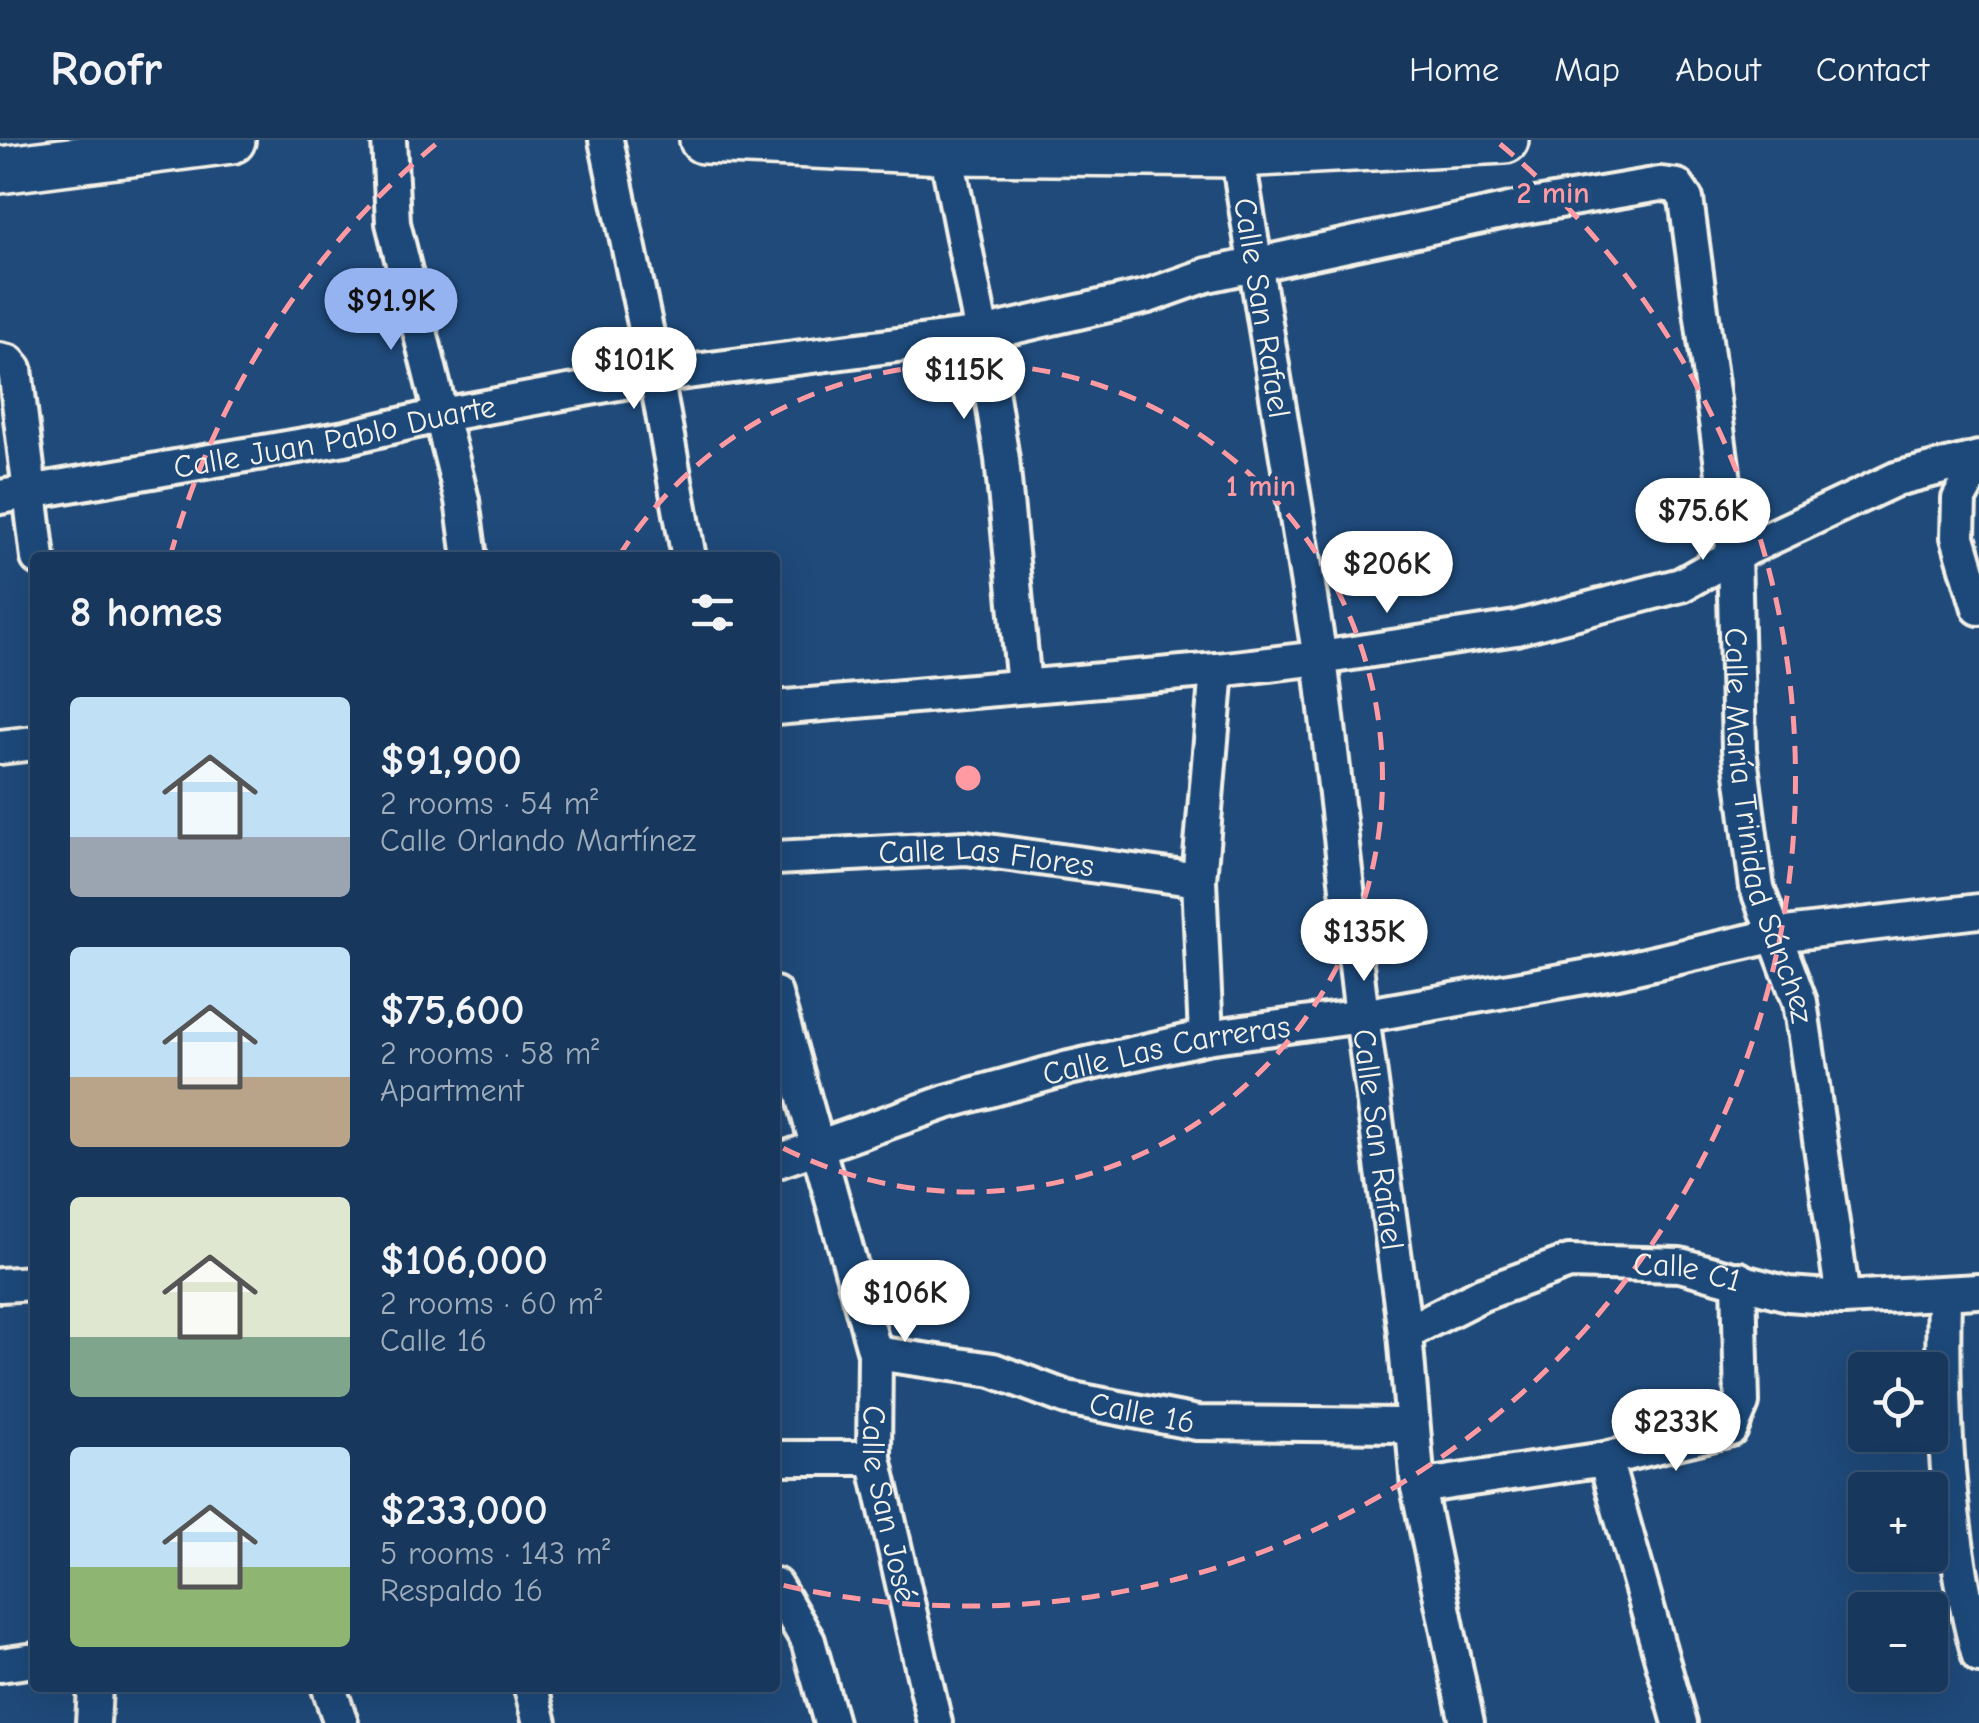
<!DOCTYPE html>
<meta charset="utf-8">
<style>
:root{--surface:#17385c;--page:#203f62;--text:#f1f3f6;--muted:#9eacbb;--line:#365272;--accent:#95b2f1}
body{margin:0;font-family:"Comic Neue",sans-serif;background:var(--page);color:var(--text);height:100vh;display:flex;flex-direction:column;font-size:38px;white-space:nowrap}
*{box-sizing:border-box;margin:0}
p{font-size:32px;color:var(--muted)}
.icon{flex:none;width:55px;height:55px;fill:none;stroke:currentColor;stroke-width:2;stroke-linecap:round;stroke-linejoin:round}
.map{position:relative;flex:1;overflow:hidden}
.sheet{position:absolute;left:30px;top:412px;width:750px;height:1140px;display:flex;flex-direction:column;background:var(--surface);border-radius:10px;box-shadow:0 10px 40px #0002,0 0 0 2px var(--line)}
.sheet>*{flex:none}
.fabs{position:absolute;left:1848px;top:1212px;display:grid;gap:20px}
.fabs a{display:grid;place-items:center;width:100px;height:100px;border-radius:10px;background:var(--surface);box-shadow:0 10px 40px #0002,0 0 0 2px var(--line);font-size:50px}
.price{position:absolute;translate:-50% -85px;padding:0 22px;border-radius:35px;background:#fff;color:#222;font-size:32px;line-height:65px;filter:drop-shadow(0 2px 5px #0008)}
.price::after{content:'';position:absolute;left:50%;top:60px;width:30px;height:22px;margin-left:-15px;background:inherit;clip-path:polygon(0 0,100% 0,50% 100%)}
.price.current{background:var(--accent);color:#111}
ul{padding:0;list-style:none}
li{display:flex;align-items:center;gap:30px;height:250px;padding:0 40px}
li span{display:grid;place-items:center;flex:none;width:280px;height:200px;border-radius:10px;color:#555}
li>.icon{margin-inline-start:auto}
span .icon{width:120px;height:120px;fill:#fffc;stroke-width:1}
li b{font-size:42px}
h2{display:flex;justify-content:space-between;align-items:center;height:120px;padding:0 40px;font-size:42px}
header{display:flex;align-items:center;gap:60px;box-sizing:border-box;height:140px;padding:0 50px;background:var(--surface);border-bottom:2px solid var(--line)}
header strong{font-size:48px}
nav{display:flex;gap:55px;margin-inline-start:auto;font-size:35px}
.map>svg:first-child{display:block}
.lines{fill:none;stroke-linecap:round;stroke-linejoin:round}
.street-casing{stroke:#f4f1e8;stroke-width:40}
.secondary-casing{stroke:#f4f1e8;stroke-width:52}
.street{stroke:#1f4a7a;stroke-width:32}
.secondary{stroke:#1f4a7a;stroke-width:45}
.ring{fill:none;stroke:#ff9aa2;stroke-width:5;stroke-dasharray:18 12}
.labels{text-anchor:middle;stroke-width:10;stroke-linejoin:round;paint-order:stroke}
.street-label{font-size:32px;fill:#f4f1e8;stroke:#1f4a7a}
.centre{fill:#ff9aa2;stroke:#1f4a7a;stroke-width:5}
.ring-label{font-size:30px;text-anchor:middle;font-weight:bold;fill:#ff9aa2;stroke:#1f4a7a;stroke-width:10;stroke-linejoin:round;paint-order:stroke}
</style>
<header>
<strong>Roofr</strong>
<nav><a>Home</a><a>Map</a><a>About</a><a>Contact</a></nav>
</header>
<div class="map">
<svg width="1979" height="1583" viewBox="0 0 1979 1583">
<rect width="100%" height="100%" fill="#1f4a7a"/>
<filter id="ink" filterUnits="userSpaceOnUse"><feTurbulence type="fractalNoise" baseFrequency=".01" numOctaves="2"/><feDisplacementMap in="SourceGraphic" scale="20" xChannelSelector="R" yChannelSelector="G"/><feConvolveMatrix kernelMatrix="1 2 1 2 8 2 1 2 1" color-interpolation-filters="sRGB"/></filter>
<g filter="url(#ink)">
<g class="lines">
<defs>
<g id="street">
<polyline points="389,0 393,83 462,360 470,418"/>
<polyline points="606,0 656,236 689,418"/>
<path id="s1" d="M1235,0L1320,518L1362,876L1405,1193L1418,1347L1467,1583"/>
<polyline points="946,11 982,194 1002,319 1024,546"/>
<polyline points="0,220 9,222 15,229 38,418"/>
<polyline points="1979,323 1959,359 1958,397 1979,468"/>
<path id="s2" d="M0,357L345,298L442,275L656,236L982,194L1148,156L1207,135L1524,67L1660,44L1677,46L1686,59L1734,415L1739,609L1757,748L1800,862L1843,1158"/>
<polyline points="775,568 1217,530 1320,518 1516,488 1681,445 1734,415 1896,339 1979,318"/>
<polyline points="0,607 35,603"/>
<path id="s3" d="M775,718L966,708L1199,740"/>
<path id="s4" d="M775,854L875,1213L874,1318L935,1583"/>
<polyline points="1206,897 1199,740 1217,530"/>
<path id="s5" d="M775,1022L946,962L1069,928L1206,897L1362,876L1618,831L1777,795L1979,771"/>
<polyline points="0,1145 35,1143"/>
<path d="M1944,1155C1941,1271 1948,1403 1979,1516"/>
<path id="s6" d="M1405,1193L1482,1154L1569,1122L1680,1125L1788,1154L1843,1158L1979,1151"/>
<path id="s7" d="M875,1213L993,1230L1067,1258L1197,1283L1398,1285L1412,1293"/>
<polyline points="775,1318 874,1318"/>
<polyline points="1605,1319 1680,1583"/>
<polyline points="1418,1347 1605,1319 1731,1289 1742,1263 1739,1139"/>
<polyline points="775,1445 808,1501 831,1583"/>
<polyline points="0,1525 35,1520"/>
<polyline points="329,1548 341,1583"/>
<polyline points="531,1548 540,1583"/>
<polyline points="93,1583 95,1548"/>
</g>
<g id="secondary">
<polyline points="703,0 946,11 1237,14 1505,0"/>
<polyline points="0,30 232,0"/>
</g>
</defs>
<use href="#street" class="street-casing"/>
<use href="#secondary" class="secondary-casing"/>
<use href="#street" class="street"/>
<use href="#secondary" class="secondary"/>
</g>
</g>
<g class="ring">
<path d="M619 416A414 414 0 1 1 777 1005"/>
<path d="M170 417A828 828 0 0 1 436 4M1500 4A828 828 0 0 1 782 1445"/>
</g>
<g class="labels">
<g class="street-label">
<text dy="11" stroke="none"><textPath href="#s1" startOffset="170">Calle San Rafael</textPath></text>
<text dy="11" stroke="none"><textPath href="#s2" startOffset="340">Calle Juan Pablo Duarte</textPath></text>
<text dy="11" stroke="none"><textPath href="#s2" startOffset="2358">Calle María Trinidad Sánchez</textPath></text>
<text dy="11" stroke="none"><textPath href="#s3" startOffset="212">Calle Las Flores</textPath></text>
<text dy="11" stroke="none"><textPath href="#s5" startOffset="408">Calle Las Carreras</textPath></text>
<text dy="11" stroke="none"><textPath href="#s1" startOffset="1010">Calle San Rafael</textPath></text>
<text dy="11" stroke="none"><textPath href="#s6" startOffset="298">Calle C1</textPath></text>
<text dy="11" stroke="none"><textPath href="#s7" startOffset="275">Calle 16</textPath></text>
<text dy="11" stroke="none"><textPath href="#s4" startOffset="525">Calle San José</textPath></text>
</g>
</g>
<circle cx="968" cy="638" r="15" class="centre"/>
<g class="ring-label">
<text x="1553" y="63">2 min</text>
<text x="1261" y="356">1 min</text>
</g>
</svg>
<div class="fabs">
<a><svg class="icon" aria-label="locate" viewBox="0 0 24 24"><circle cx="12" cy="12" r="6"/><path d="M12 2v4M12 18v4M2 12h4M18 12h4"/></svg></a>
<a>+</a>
<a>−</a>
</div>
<b class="price current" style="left:391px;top:213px">$91.9K</b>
<b class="price" style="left:634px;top:272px">$101K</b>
<b class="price" style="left:964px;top:282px">$115K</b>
<b class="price" style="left:1703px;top:423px">$75.6K</b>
<b class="price" style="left:1387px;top:476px">$206K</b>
<b class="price" style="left:1364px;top:844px">$135K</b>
<b class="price" style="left:905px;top:1205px">$106K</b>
<b class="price" style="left:1676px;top:1334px">$233K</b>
<section class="sheet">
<h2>8 homes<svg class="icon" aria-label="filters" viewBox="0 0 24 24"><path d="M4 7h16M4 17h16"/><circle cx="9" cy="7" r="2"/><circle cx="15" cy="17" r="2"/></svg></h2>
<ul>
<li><span style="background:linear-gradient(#bfe0f5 70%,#9aa5b1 0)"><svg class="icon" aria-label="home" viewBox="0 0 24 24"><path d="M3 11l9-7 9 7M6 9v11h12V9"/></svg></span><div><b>$91,900</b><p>2 rooms · 54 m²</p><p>Calle Orlando Martínez</p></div></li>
<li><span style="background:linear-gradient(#bfe0f5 65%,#b9a48a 0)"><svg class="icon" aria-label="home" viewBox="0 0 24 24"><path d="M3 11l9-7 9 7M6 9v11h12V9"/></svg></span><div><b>$75,600</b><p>2 rooms · 58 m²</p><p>Apartment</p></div></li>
<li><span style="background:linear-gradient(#dfe7d0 70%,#7fa58c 0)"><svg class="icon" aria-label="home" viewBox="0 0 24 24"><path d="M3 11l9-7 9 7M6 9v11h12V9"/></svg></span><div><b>$106,000</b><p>2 rooms · 60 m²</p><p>Calle 16</p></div></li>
<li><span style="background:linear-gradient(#bfe0f5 60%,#8fb573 0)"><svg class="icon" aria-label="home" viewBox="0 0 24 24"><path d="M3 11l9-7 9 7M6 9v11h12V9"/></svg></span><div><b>$233,000</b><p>5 rooms · 143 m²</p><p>Respaldo 16</p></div></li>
</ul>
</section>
</div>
